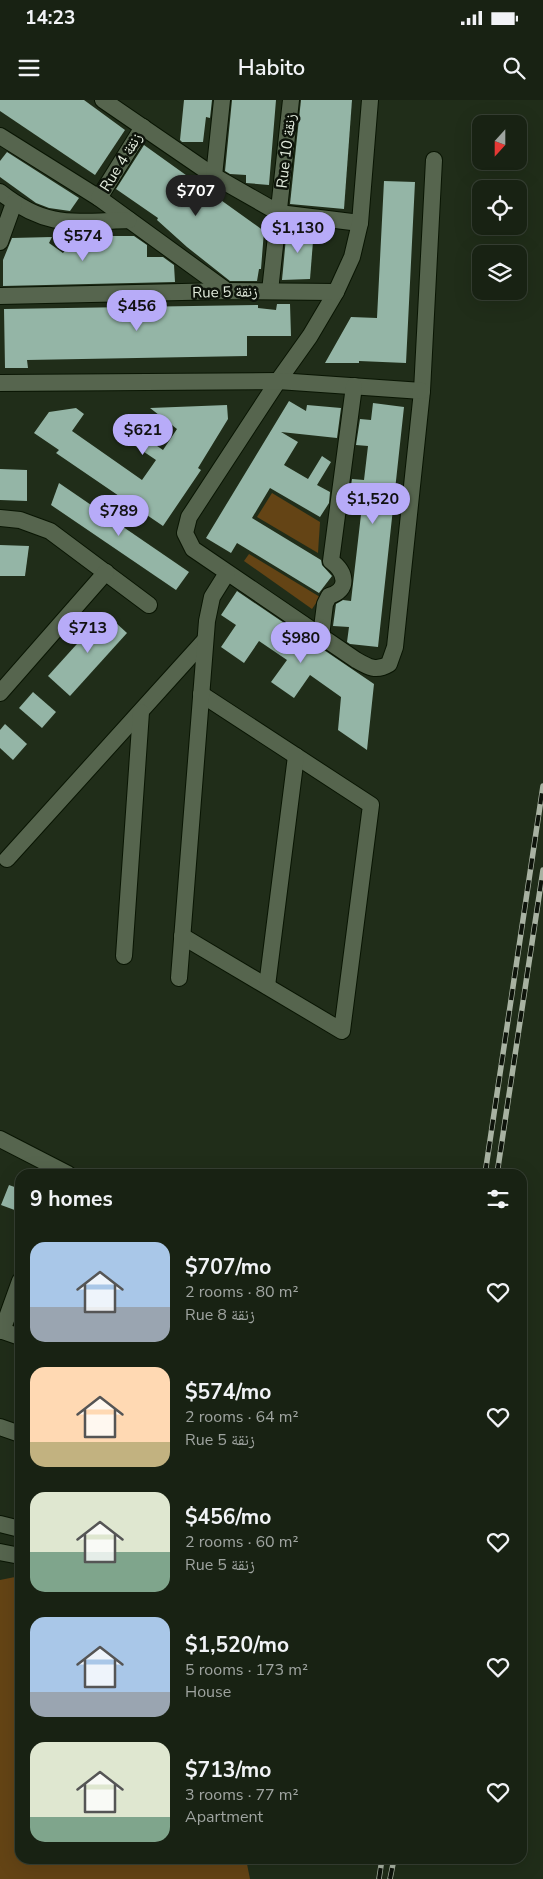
<!DOCTYPE html>
<meta charset="utf-8">
<style>
:root{--surface:#182213;--page:#212a1c;--text:#f1f3f6;--muted:#9fa4a0;--line:#363f33;--accent:#b7abf8}
body{margin:0;font-family:"Nunito Sans","Noto Naskh Arabic",sans-serif;background:var(--page);color:var(--text);height:100vh;display:flex;flex-direction:column;font-size:19px;white-space:nowrap}
*{box-sizing:border-box;margin:0}
p{font-size:16px;color:var(--muted)}
.icon{flex:none;width:28px;height:28px;fill:none;stroke:currentColor;stroke-width:2;stroke-linecap:round;stroke-linejoin:round}
.map{position:relative;flex:1;overflow:hidden}
.panel{position:absolute;left:15px;top:1069px;width:512px;height:695px;display:flex;flex-direction:column;background:var(--surface);border-radius:15px;box-shadow:0 5px 20px #0002,0 0 0 1px var(--line)}
.panel>*{flex:none}
.needle{width:32px;rotate:201deg}
.buttons{position:absolute;left:472px;top:15px;display:grid;gap:10px}
.buttons a{display:grid;place-items:center;width:55px;height:55px;border-radius:10px;background:var(--surface);box-shadow:0 5px 20px #0002,0 0 0 1px var(--line);font-size:25px}
.price{position:absolute;translate:-50% -42px;padding:0 11px;border-radius:18px;background:var(--accent);color:#111;font-size:16px;line-height:32px;filter:drop-shadow(0 1px 2px #0008)}
.price::after{content:'';position:absolute;left:50%;top:30px;width:15px;height:11px;margin-left:-8px;background:inherit;clip-path:polygon(0 0,100% 0,50% 100%)}
.price.selected{background:#222;color:#fff}
ul{padding:0;list-style:none}
li{display:flex;align-items:center;gap:15px;height:125px;padding:0 15px}
li span{display:grid;place-items:center;flex:none;width:140px;height:100px;border-radius:15px;color:#555}
li>.icon{margin-inline-start:auto}
span .icon{width:60px;height:60px;fill:#fffc;stroke-width:1}
li b{font-size:21px}
h2{display:flex;justify-content:space-between;align-items:center;height:60px;padding:0 15px;font-size:21px}
.status{display:flex;justify-content:space-between;align-items:center;height:35px;padding:0 25px;background:var(--surface);direction:ltr}
.status svg{height:14px;fill:currentColor}
header{display:flex;justify-content:space-between;align-items:center;height:65px;padding:0 15px;background:var(--surface);font-size:22px;font-weight:600}
.map>svg:first-child{display:block}
.green{fill:#644415}
.building{fill:#94b5a6}
.lines{fill:none;stroke-linecap:round;stroke-linejoin:round}
.street-casing{stroke:#091503;stroke-width:18}
.street{stroke:#56654e;stroke-width:16}
.rail-casing{stroke:#a8b2a2;stroke-width:5.5}
.rail{stroke:#0e140b;stroke-width:4;stroke-dasharray:11;stroke-linecap:butt}
.labels{text-anchor:middle;stroke-width:5;stroke-linejoin:round;paint-order:stroke}
.street-label{font-size:15px;fill:#e1eadc;stroke:#0e140b}
</style>
<div class="status"><b>14:23</b><svg viewBox="0 0 49 12"><path d="M0 12V9h3v3zM5 12V6h3v6zM10 12V3h3v9zM15 12V0h3v12zM26 1h20v11H26zM47 4h2v5h-2z"/></svg></div>
<header><svg class="icon" aria-label="menu" viewBox="0 0 24 24"><path d="M4 6h16M4 12h16M4 18h16"/></svg>Habito<svg class="icon" aria-label="search" viewBox="0 0 24 24"><circle cx="10" cy="10" r="6"/><path d="M15 15l6 6"/></svg></header>
<div class="map">
<svg width="543" height="1779" viewBox="0 0 543 1779">
<rect width="100%" height="100%" fill="#202d19"/>
<g class="green">
<polygon points="272,393 320,422 318,453 257,417"/>
<polygon points="249,454 320,497 312,509 244,461"/>
<polygon points="20,1476 20,1759 246,1759 250,1779 0,1779 0,1480"/>
</g>
<g class="building">
<polygon points="0,0 84,0 125,30 95,75 0,11"/>
<polygon points="184,0 212,0 210,18 206,17 203,42 182,42 180,40"/>
<polygon points="232,0 276,0 269,85 246,83 246,75 230,74 225,71"/>
<polygon points="301,0 352,0 344,109 290,104"/>
<polygon points="144,45 264,131 261,169 259,169 257,181 230,181 187,147 157,120 158,118 116,89"/>
<polygon points="7,52 79,98 70,111 49,108 36,103 0,77 0,61"/>
<polygon points="384,81 415,82 406,263 359,261 359,263 325,263 351,217 377,218"/>
<polygon points="287,127 314,129 310,179 282,180"/>
<polygon points="76,136 134,136 147,145 147,157 163,157 174,165 175,182 3,186 3,160 12,138 52,137 49,143 63,153"/>
<polygon points="277,204 290,204 291,236 247,236 247,256 27,260 28,268 5,268 4,209 258,205 258,208 276,210"/>
<polygon points="289,301 306,311 307,305 341,308 337,338 281,332 298,342 284,365 308,379 322,356 331,362 317,385 330,392 329,403 320,417 270,388 252,418 321,460 322,465 332,476 319,493 237,443 231,453 206,438"/>
<polygon points="373,303 404,307 378,547 350,544 347,542 349,527 333,526 336,504 343,500 351,501 362,406 348,405 352,379 364,380 368,346 356,345 360,319 371,320"/>
<polygon points="227,305 228,319 198,368 201,370 163,426 56,353 59,350 34,333 49,312 76,308 84,314 72,331 142,380 156,360 122,337 129,327 163,350 177,329 150,308"/>
<polygon points="0,369 27,370 27,401 0,400"/>
<polygon points="59,383 189,472 176,490 51,405"/>
<polygon points="0,445 29,446 25,476 0,476"/>
<polygon points="237,491 374,584 367,650 338,630 341,597 310,575 294,598 271,582 287,560 259,541 244,563 221,547 236,525 221,515"/>
<polygon points="105,513 127,533 70,596 48,576"/>
<polygon points="33,592 56,612 42,628 19,608"/>
<polygon points="5,624 27,644 13,660 0,648 0,630"/>
<polygon points="9,1085 20,1089 20,1112 1,1105"/>
</g>
<g class="lines">
<defs>
<g id="street">
<polyline points="103,0 214,76 279,113 360,123"/>
<path d="M370,0L360,123L352,157L336,192L310,236L278,281L189,417L185,433L193,449L356,560C368,567 376,572 389,564L395,547L422,291L434,60"/>
<polyline points="0,36 99,98 227,191"/>
<polyline points="214,76 222,0"/>
<path d="M0,92C47,129 73,122 129,120"/>
<polyline points="99,98 143,27"/>
<polyline points="0,142 14,103"/>
<polyline points="270,191 291,0"/>
<polyline points="0,196 227,191 336,192"/>
<polyline points="0,283 278,281 422,291"/>
<polyline points="0,418 20,420 50,431 149,505"/>
<path d="M321,536L325,504L329,496C350,490 346,472 331,461L354,286"/>
<polyline points="0,593 106,472"/>
<polyline points="7,759 205,540"/>
<polyline points="182,836 342,931 371,705 201,594"/>
<polyline points="124,856 141,612"/>
<polyline points="179,878 207,521 212,497 227,473"/>
<polyline points="267,886 296,656"/>
<polyline points="0,1039 68,1074"/>
<polyline points="0,1230 20,1237"/>
<polyline points="2,1231 20,1181"/>
<polyline points="0,1327 20,1334"/>
<polyline points="0,1424 20,1429"/>
<polyline points="0,1452 20,1456"/>
</g>
</defs>
<use href="#street" class="street-casing"/>
<use href="#street" class="street"/>
<defs>
<g id="rail">
<polyline points="485,1074 543,686"/>
<polyline points="497,1074 543,770"/>
<polyline points="379,1779 382,1759"/>
<polyline points="390,1779 394,1759"/>
</g>
</defs>
<use href="#rail" class="rail-casing"/>
<use href="#rail" class="rail"/>
</g>
<g class="labels">
<g class="street-label">
<text transform="translate(286 51) rotate(-83)" y="5">Rue 10 زنقة</text>
<text transform="translate(121 62) rotate(-58)" y="5">Rue 4 زنقة</text>
<text transform="translate(225 192) rotate(-1)" y="5">Rue 5 زنقة</text>
</g>
</g>
</svg>
<div class="buttons">
<a><svg class="needle" viewBox="-14 -14 28 28"><path d="M0-13l5 13h-10z" fill="#e53935"/><path d="M0 13l5-13h-10z" fill="#9fa4a0"/></svg></a>
<a><svg class="icon" aria-label="locate" viewBox="0 0 24 24"><circle cx="12" cy="12" r="6"/><path d="M12 2v4M12 18v4M2 12h4M18 12h4"/></svg></a>
<a><svg class="icon" aria-label="layers" viewBox="0 0 24 24"><path d="M12 4l9 5-9 5-9-5zM3 14l9 5 9-5"/></svg></a>
</div>
<b class="price selected" style="left:196px;top:117px">$707</b>
<b class="price" style="left:298px;top:154px">$1,130</b>
<b class="price" style="left:83px;top:162px">$574</b>
<b class="price" style="left:137px;top:232px">$456</b>
<b class="price" style="left:143px;top:356px">$621</b>
<b class="price" style="left:373px;top:425px">$1,520</b>
<b class="price" style="left:119px;top:437px">$789</b>
<b class="price" style="left:88px;top:554px">$713</b>
<b class="price" style="left:301px;top:564px">$980</b>
<section class="panel">
<h2>9 homes<svg class="icon" aria-label="filters" viewBox="0 0 24 24"><path d="M4 7h16M4 17h16"/><circle cx="9" cy="7" r="2"/><circle cx="15" cy="17" r="2"/></svg></h2>
<ul>
<li><span style="background:linear-gradient(#a9c7e8 65%,#9aa5b1 0)"><svg class="icon" aria-label="home" viewBox="0 0 24 24"><path d="M3 11l9-7 9 7M6 9v11h12V9"/></svg></span><div><b>$707/mo</b><p>2 rooms · 80 m²</p><p>Rue 8 زنقة</p></div><svg class="icon" aria-label="heart" viewBox="0 0 24 24"><path d="M12 20l-8-8c-3-5 5-10 8-4 3-6 11-1 8 4z"/></svg></li>
<li><span style="background:linear-gradient(#ffd9b3 75%,#c2b280 0)"><svg class="icon" aria-label="home" viewBox="0 0 24 24"><path d="M3 11l9-7 9 7M6 9v11h12V9"/></svg></span><div><b>$574/mo</b><p>2 rooms · 64 m²</p><p>Rue 5 زنقة</p></div><svg class="icon" aria-label="heart" viewBox="0 0 24 24"><path d="M12 20l-8-8c-3-5 5-10 8-4 3-6 11-1 8 4z"/></svg></li>
<li><span style="background:linear-gradient(#dfe7d0 60%,#7fa58c 0)"><svg class="icon" aria-label="home" viewBox="0 0 24 24"><path d="M3 11l9-7 9 7M6 9v11h12V9"/></svg></span><div><b>$456/mo</b><p>2 rooms · 60 m²</p><p>Rue 5 زنقة</p></div><svg class="icon" aria-label="heart" viewBox="0 0 24 24"><path d="M12 20l-8-8c-3-5 5-10 8-4 3-6 11-1 8 4z"/></svg></li>
<li><span style="background:linear-gradient(#a9c7e8 75%,#9aa5b1 0)"><svg class="icon" aria-label="home" viewBox="0 0 24 24"><path d="M3 11l9-7 9 7M6 9v11h12V9"/></svg></span><div><b>$1,520/mo</b><p>5 rooms · 173 m²</p><p>House</p></div><svg class="icon" aria-label="heart" viewBox="0 0 24 24"><path d="M12 20l-8-8c-3-5 5-10 8-4 3-6 11-1 8 4z"/></svg></li>
<li><span style="background:linear-gradient(#dfe7d0 75%,#7fa58c 0)"><svg class="icon" aria-label="home" viewBox="0 0 24 24"><path d="M3 11l9-7 9 7M6 9v11h12V9"/></svg></span><div><b>$713/mo</b><p>3 rooms · 77 m²</p><p>Apartment</p></div><svg class="icon" aria-label="heart" viewBox="0 0 24 24"><path d="M12 20l-8-8c-3-5 5-10 8-4 3-6 11-1 8 4z"/></svg></li>
</ul>
</section>
</div>
